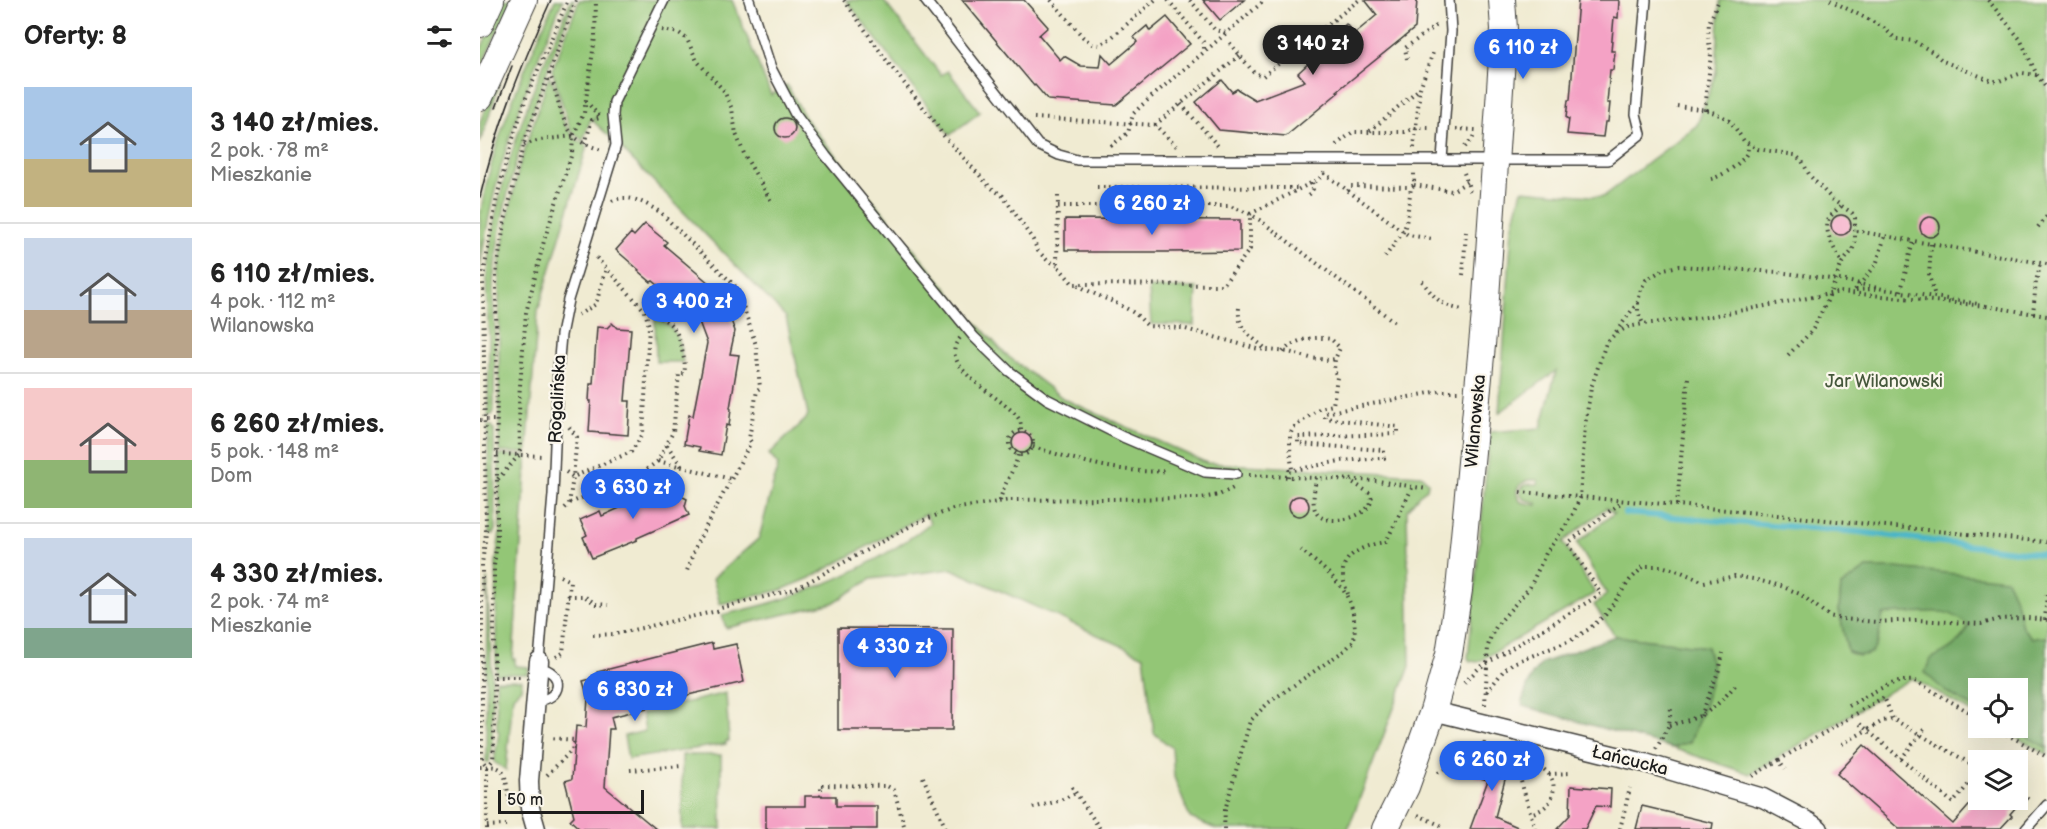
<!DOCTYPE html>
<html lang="pl">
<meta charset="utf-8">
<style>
:root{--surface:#fff;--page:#f6f6f6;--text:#222;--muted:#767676;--line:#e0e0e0;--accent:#2563eb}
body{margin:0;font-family:"Balsamiq Sans",sans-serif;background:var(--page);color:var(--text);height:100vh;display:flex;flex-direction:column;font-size:22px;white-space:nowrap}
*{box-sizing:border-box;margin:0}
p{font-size:20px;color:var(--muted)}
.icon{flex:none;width:33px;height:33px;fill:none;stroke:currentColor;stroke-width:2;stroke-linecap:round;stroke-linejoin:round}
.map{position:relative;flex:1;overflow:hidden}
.side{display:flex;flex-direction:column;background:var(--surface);width:480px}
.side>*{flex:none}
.fabs{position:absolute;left:1488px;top:678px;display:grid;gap:12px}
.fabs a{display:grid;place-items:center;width:60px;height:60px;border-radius:0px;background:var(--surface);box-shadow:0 6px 24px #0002;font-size:30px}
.scale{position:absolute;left:18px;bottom:15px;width:146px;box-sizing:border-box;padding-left:6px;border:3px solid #1c1c1c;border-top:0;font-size:16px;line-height:21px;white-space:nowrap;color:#1c1c1c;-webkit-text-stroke:4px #fbf7ec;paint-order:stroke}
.price{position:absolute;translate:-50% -51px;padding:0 14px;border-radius:21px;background:var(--accent);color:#fff;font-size:20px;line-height:39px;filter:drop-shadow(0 2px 3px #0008)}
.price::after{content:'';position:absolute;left:50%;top:36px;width:18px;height:14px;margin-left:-9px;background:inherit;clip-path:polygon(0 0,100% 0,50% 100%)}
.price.selected{background:#222;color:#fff}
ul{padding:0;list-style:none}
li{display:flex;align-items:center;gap:18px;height:150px;padding:0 24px}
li+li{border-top:2px solid var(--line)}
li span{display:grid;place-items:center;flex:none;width:168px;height:120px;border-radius:0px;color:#555}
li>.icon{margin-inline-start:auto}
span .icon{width:72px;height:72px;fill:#fffc;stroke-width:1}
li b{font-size:26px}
h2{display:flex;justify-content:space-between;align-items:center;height:72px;padding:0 24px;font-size:26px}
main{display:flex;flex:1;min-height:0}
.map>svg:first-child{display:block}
.green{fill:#93c676;stroke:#587149;stroke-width:1.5;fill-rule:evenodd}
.forest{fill:#76ab67;stroke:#496442;stroke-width:1.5}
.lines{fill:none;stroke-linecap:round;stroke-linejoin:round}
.stream{stroke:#49b5c7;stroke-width:6}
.building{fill:#f4a2c5}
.lane-casing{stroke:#3c3b37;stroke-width:12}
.street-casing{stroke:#3c3b37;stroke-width:21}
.secondary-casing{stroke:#3c3b37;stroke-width:28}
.path{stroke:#3c3b37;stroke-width:4;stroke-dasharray:1.5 4.5;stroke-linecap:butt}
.lane{stroke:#fff;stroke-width:9}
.street{stroke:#fff;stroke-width:18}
.secondary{stroke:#fff;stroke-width:26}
.tram{stroke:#1c1c1c;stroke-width:1.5}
.labels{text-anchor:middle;stroke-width:4.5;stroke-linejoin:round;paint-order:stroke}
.park-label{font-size:18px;fill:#46583c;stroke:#fbf7ec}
.street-label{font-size:18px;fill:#1c1c1c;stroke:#fbf7ec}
</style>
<main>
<section class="side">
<h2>Oferty: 8<svg class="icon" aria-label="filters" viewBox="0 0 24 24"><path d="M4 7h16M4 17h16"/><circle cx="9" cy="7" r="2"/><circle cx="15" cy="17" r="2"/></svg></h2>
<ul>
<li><span style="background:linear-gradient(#a9c7e8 60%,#c2b280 0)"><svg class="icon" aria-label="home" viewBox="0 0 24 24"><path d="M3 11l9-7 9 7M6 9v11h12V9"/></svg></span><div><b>3 140 zł/mies.</b><p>2 pok. · 78 m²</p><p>Mieszkanie</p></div></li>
<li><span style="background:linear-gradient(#c9d6e8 60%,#b9a48a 0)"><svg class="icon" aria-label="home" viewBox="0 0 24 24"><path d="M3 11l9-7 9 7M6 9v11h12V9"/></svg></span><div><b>6 110 zł/mies.</b><p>4 pok. · 112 m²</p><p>Wilanowska</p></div></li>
<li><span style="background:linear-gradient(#f6c9c9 60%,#8fb573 0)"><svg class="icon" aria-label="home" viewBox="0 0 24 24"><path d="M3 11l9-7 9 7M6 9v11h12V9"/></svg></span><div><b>6 260 zł/mies.</b><p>5 pok. · 148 m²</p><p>Dom</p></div></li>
<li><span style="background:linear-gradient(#c9d6e8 75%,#7fa58c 0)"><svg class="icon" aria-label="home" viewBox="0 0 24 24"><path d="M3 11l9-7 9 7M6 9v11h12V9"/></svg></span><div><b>4 330 zł/mies.</b><p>2 pok. · 74 m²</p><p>Mieszkanie</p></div></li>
</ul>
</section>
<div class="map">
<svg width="1567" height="829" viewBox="0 0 1567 829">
<rect width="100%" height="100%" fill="#fbf7ec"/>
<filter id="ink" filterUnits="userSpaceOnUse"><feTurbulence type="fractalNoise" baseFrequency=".0167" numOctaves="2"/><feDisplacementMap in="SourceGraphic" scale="12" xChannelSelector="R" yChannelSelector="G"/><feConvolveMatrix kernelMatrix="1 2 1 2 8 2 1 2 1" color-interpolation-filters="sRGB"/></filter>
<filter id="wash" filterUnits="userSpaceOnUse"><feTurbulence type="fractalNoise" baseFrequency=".008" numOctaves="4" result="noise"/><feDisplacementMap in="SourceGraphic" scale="24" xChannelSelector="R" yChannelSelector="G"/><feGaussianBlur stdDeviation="1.35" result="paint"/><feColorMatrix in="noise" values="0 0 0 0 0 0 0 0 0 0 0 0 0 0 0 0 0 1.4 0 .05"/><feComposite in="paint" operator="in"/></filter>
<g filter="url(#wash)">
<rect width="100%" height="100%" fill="#f0ebd2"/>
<g class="green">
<polygon points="23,0 32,0 0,69 0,51"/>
<path d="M75,0H83C44,87 12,176 0,271C0,253 0,233 0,216C12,141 44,69 75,0Z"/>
<path d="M91,0H94C60,89 23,178 14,274C11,296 15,317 15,338C15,362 14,386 14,411L12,415L8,416C8,390 9,364 9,338C8,317 5,295 7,274C15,180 53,85 91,0Z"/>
<path d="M99,0H252L291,95L307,85L327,121L483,308L525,354L584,399L727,463L941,475L948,482L947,489L939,495L927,510L930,666L868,829H736L710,818L694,777L692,748L674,733L664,656L472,569L391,579L353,603L246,628L242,615C261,610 279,607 297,601C348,586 409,557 450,523L446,514L330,578L301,590L240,604L233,578L279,538L298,465L289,454L326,419L328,414L306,317L143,150L141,146L132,145V139L114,122L115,118L110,121L103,141L90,129L72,70Z"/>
<polygon points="366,0 403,0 461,75 468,71 500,112 470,135"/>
<path d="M1240,0H1567V637L1552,639L1542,627L1536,601L1387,568L1361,586L1359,611L1368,652L1379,656L1402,615C1417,611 1460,609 1474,614C1480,616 1484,622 1489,626C1479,644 1468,651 1450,659L1466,692L1498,710V716L1432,678L1270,774L1192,748L1210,742L1225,703L1233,670L1227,647L1135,636L1114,605L1127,594L1097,543L1134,513L1126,508L1083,542L1115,593L998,662L990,661L988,658L1010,432L1061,428L1076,371L1019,413L1032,228L1042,190L1123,197L1217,125L1236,73ZM1048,480H1058V484C1050,484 1042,483 1040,492L1043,499L1057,503V505L1041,502C1033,492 1037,485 1048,480Z"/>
<path d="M69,76C87,103 71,126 107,146L58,311L47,453L19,452V267L26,226L39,167Z"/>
<polygon points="20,82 0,143 0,122 12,94"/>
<polygon points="669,288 717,288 715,325 671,324"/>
<path d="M175,316C197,328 199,337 203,362H176Z"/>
<polygon points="8,425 12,426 14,429 15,530 13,534 9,534"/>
<polygon points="19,455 47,456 33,659 35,659 35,666 49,667 48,674 16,674 16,562 20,532"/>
<polygon points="7,578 12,676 12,743 9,763 6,763"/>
<polygon points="16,680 42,680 41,688 33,696 26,770 14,762 19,732 17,729"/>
<polygon points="246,693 249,741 246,741 246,744 148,759 144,736 165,731 162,713"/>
<polygon points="1519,728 1531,728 1567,747 1567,754"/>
<polygon points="202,755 241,755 242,829 202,829"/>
</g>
<g class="forest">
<path d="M1387,568H1416L1526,579L1536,601L1542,627L1552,638L1567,637V748L1531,728H1538V688H1498V710L1466,692L1445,673L1450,659C1467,651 1481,644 1489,626C1469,608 1456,611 1431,613C1421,613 1413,612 1403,615C1397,638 1401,664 1368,652L1359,611L1361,586Z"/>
<polygon points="1135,636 1227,647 1233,670 1225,703 1210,742 1192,748 1043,706 1042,701 1047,687 1052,675 1062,663"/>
</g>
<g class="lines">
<polyline class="stream" points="1145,513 1379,532 1567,555"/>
</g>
<g id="blocks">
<g class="building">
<polygon points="482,0 544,0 568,27 559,35 580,60 584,56 601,66 620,67 622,54 631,64 657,42 654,37 667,26 670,31 687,17 710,44 636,105 568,100 555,85 554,86"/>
<polygon points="723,0 764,0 740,20"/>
<polygon points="885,0 937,0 935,28 857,91 859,92 806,136 739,130 716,102 742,80 752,92 757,89 775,100 825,81 818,73 831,61 828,57 866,24 874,34 897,15"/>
<polygon points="1098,0 1139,0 1138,18 1134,17 1131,51 1135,51 1133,70 1130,70 1127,103 1130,103 1128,122 1125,122 1123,137 1087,134 1089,119 1086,118 1088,100 1090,100"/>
<circle cx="305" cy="128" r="10"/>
<circle cx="1361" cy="225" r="10"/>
<circle cx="1450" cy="227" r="10"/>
<polygon points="585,219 760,220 760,251 689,252 598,252 598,250 585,250"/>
<polygon points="165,224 187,242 184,245 236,289 230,296 247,310 255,331 250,354 259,355 250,408 251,409 249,426 246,425 241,455 219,451 220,447 204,444 209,415 213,416 227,343 218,319 173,281 171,282 158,271 159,270 136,250 151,233 154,236"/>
<polygon points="132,323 137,328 151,329 145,401 150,401 148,435 109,432 111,401 109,401 110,384 113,384 117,327 127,328"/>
<circle cx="542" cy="443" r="10"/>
<polygon points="195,483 201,496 207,499 205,506 209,515 157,538 157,540 112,558 103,537 107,535 100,520 120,511 122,516"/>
<circle cx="819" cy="506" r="10"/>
<polygon points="358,628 473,629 472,730 358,730"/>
<polygon points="232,643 233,649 256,644 264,682 178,702 179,705 131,717 134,729 129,729 125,787 176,829 100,829 90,820 94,816 85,781 92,779 96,726 106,727 108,698 103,681 118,677 117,672"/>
<polygon points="1384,745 1473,824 1494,800 1542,800 1530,814 1532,816 1520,829 1419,829 1357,774"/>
<polygon points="1012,752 1031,757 1015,817 1042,829 990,829 1008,780 995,777 999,760"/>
<polygon points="1091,786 1131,789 1130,807 1116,806 1105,829 1077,829 1090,815"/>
<polygon points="325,796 356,796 356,806 397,806 397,829 286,829 286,806 325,806"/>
<polygon points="1162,806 1233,823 1232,829 1156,829"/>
</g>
</g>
</g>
<g filter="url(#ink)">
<use href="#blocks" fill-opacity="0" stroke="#3c3b37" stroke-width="1.5"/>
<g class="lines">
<defs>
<g id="lane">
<polyline points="269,0 291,68 315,114 346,156 494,337 529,371 567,399 643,437 725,472 756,474"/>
<polyline points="445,0 558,145 579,155 597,160 1128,160 1161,134 1156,114 1166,0"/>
<polyline points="962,160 971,31 969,0"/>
<polyline points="59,661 73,495 78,370 81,335 88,300 136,145 133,115 134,102 184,0"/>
<path d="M56,700C83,701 85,671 59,668"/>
<polyline points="1546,829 1567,805"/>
</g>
<g id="street">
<polyline points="953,711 1165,763 1283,798 1329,822 1339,829"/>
<polyline points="56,829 50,808 49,781 59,661"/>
</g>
<g id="secondary">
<polyline points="0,24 11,0"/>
<polyline points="0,97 44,0"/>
<polyline points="905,829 926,787 953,711 969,654 979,590 1005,313 1024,29 1022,0"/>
</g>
</defs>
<use href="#lane" class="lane-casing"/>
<use href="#street" class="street-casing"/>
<use href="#secondary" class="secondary-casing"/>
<g class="path">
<polyline points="364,0 409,64 454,121 462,134 510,187 523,196 553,240 558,251 567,260 577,265"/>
<polyline points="571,0 603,37 612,44 620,45 631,38 675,0"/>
<polyline points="688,0 724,43 724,51"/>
<polyline points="710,0 735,30 746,33"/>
<polyline points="1350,0 1403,27 1416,39 1434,41 1454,53 1463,61 1512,81 1519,81 1542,73 1557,75"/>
<polyline points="1508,0 1540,39 1557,75 1567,89"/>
<polyline points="182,30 199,33 207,39 217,61 244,91 252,109 256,134 265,156 291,201"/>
<polyline points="750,43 774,73 783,76 879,0"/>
<polyline points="927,59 925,48 957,25"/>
<path d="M69,73C78,92 79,119 93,135C100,143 112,147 122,150"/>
<polyline points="106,101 119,116"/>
<polyline points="701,104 738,146"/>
<polyline points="1197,106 1227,110 1242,116 1251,122 1264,141 1278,149 1315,155 1322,161 1330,176 1353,200 1372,213 1375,218 1375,243 1372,251 1362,263 1347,301 1332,331 1305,358"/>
<polyline points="1225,110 1231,54 1228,36 1229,23 1239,0"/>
<polyline points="554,118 675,125 696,146"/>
<polyline points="675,125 760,55"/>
<polyline points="976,129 996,130"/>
<polyline points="890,131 939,89"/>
<polyline points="105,144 112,120 120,118"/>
<polyline points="44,145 60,140 93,136"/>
<polyline points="856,145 873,132 925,132 936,128 951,128"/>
<polyline points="631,146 648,133 653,114 662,105 785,0"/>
<polyline points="985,147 995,135"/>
<polyline points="934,148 940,88 954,50"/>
<polyline points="844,173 928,235 953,239"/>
<polyline points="984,173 990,191"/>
<path d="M1231,179C1241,177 1262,163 1267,153C1268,150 1268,147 1268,144"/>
<polyline points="934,185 972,191 987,182"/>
<polyline points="617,187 820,188"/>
<polyline points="868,191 871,186 931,187"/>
<polyline points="829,195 833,189 832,182"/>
<polyline points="578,196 577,265 593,284 743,285 770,249 770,214 839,179 844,173"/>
<path d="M132,201C149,193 165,203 180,212L257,288L276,345L280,388L277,390L269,439L271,442L216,545L206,574"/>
<polyline points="578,206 750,206 770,214 781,221 916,323"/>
<path d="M1361,206C1358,209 1353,213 1350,217C1341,230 1356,251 1362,263"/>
<polyline points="1558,227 1567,216"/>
<polyline points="1376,231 1567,264"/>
<polyline points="1451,244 1449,276 1455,296"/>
<polyline points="905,257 923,232 926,224 931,187 934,185 934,173"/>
<polyline points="983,275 986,232"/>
<path d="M942,281C955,299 962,306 983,310"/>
<path d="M598,285C615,296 636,301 654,313C659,316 663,322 668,326L702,328L778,349L809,352L830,358L848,360L855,359"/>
<polyline points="1375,290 1396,265 1405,236"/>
<polyline points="1376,290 1395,289"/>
<polyline points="1421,291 1433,241"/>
<polyline points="1158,303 1158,312 1163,324"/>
<polyline points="1506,306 1567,316"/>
<path d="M759,308C757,331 772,336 787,350"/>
<polyline points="1553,314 1556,281 1561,263"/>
<polyline points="98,315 116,304 126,268"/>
<polyline points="1136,332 1158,302 1161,289 1166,280 1184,269 1199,266 1298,272 1366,281 1403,289 1499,304"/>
<path d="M480,338C453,368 532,401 540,421C541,424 541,428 541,431"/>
<path d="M803,352C814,339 834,336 851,339L860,348L855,359L854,370L857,377L853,405L840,408L813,428L810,435V447L812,470"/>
<polyline points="0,420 16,420"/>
<circle cx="541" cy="443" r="12"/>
<polyline points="187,445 202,467"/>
<path d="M553,447C597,460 640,474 686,471"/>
<polyline points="17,454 63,456"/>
<polyline points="178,461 251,479"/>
<polyline points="86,472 93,477 97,437 89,427"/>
<polyline points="769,475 898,481 947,489"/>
<polyline points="808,477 809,471 860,461 904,458 904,450 818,444 818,437 918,434 918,427 845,418 845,413 960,391 978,391"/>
<path d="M836,478C835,487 831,503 836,512C844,529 898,517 891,494L869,480"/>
<polyline points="18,479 40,454 39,398 46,313 64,241 92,153 93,136 104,113 115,37 116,0"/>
<polyline points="1040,492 1197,505 1567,542"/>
<path d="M520,501C523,484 534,472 538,455"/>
<path d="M90,503L163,472L178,461L193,432L199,374H204C206,365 204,359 202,350C196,324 190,321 165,311"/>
<polyline points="1197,505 1208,378"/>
<polyline points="85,508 89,504 93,477 151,452 163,434 169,326 165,311 115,256"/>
<path d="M868,594C866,588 863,581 863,575C861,553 889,544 906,542L932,488"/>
<polyline points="88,596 104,596 116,604 128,605"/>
<polyline points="1565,620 1567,593"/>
<polyline points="113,635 135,634 237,611 241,608 315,589 436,523 473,509 530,500 721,498 739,495 753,488"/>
<polyline points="76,657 83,653 90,581 78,575"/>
<polyline points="14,677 40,677"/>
<polyline points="984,683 999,668 1121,594 1088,543 1143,501"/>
<polyline points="1007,692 1024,670 1033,663 1090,641 1109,629 1126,614 1150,580 1164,566 1181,566 1199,571 1224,582 1255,576 1273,579 1301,586 1320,594 1349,616 1362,619 1397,622 1437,620 1501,624 1520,619 1548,618 1567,620"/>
<polyline points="1005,705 1008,646 1011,636 1017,625 1050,587 1066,553 1091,518 1100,498 1105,425 1111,388 1126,343 1135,334 1148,327 1163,324 1226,317 1360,292 1506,306"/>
<path d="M1369,706C1389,695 1412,678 1435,681L1498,717"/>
<polyline points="1221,716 1240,667 1243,653"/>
<polyline points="1380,724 1473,803 1498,773"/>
<path d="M1189,725C1226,717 1234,710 1258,682"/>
<polyline points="1516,728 1567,757"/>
<path d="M1004,742L1003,749C1026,755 1084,761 1072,797C1068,807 1060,811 1050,814"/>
<polyline points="1362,744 1403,721 1413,719 1498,768"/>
<polyline points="1031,747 1055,829"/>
<polyline points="1176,749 1189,725 1191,708"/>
<polyline points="1421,759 1446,727"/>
<polyline points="1299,760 1404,697 1413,719"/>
<path d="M0,767C5,767 11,766 15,767C29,769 26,793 30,802"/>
<polyline points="7,767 13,760 14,744 14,566 17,540 17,480 16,274 24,225 43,146 96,0"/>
<polyline points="150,770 202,766"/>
<polyline points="958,773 1003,749"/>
<polyline points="1069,774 1091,773"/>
<polyline points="67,775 92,750 95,740 70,738"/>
<polyline points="1272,776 1299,760 1305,769"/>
<polyline points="443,777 466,829"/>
<polyline points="592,787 620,829"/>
<polyline points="1538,790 1551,802"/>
<polyline points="341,796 341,785 407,786 414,790 425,829"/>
<polyline points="553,808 578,801 596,793"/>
<polyline points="938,815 962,826"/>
<polyline points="7,826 26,825"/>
<polyline points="7,829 7,767 2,760 2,564 6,533 3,277 17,197 29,151 46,98 88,0"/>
<path d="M744,829L745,810L770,721L788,703L865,650L874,641C879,594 854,577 821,550"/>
<polyline points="1140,829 1150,788"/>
</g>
<use href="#lane" class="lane"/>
<use href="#street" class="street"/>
<use href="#secondary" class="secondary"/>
<g class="tram">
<polyline points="16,108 32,66"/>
<path d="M0,197C16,128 42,64 71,0"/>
</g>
</g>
</g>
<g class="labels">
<g class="park-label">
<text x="1404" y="387">Jar Wilanowski</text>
</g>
<g class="street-label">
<text transform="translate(77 399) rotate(-87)" y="6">Rogalińska</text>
<text transform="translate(995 421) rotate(-85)" y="6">Wilanowska</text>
<text transform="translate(1150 760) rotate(14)" y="6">Łańcucka</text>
</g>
</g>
</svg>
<div class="fabs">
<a><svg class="icon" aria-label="locate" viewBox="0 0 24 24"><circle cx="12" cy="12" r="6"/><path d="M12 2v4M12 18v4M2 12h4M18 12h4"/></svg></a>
<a><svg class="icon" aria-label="layers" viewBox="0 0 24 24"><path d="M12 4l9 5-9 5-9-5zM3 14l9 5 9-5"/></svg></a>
</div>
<div class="scale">50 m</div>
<b class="price selected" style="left:833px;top:76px">3 140 zł</b>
<b class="price" style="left:1043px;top:80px">6 110 zł</b>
<b class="price" style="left:672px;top:236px">6 260 zł</b>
<b class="price" style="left:214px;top:334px">3 400 zł</b>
<b class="price" style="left:153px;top:520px">3 630 zł</b>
<b class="price" style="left:415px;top:679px">4 330 zł</b>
<b class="price" style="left:155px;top:722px">6 830 zł</b>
<b class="price" style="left:1012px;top:792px">6 260 zł</b>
</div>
</main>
